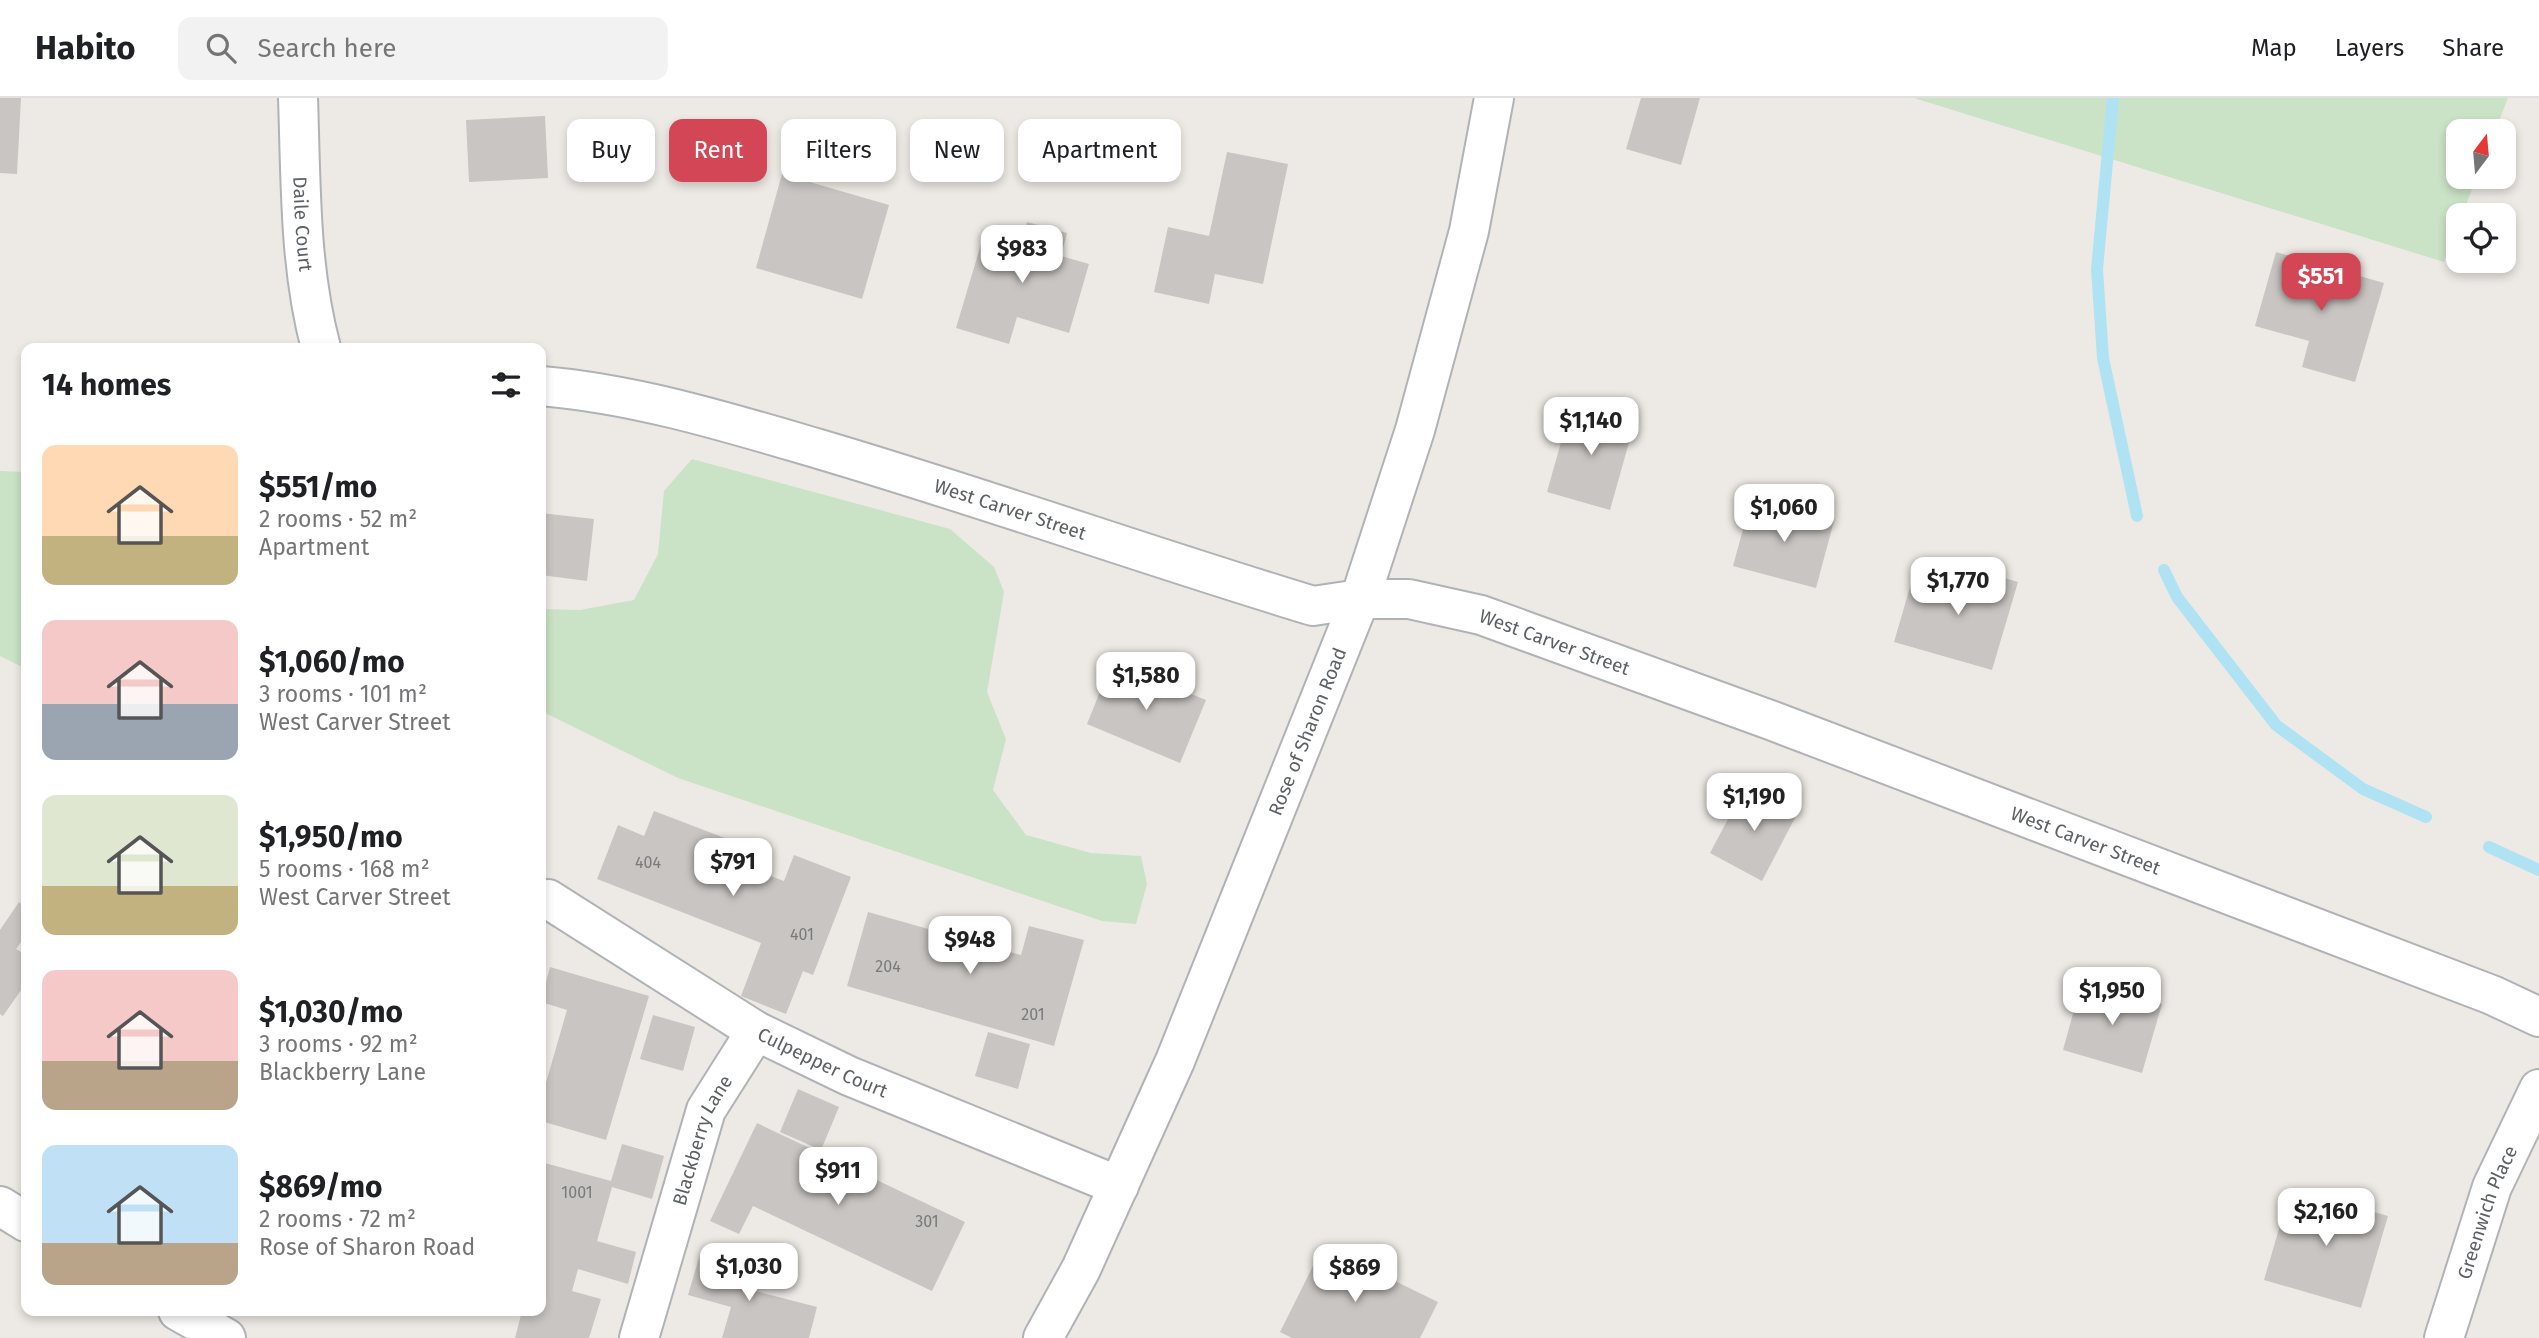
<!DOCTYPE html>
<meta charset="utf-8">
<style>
:root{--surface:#fff;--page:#f2f2f2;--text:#202124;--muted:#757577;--line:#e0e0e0;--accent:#d34655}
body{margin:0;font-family:"Fira Sans",sans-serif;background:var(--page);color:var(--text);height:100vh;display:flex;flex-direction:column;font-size:26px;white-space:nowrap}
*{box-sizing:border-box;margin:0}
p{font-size:23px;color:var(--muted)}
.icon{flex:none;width:38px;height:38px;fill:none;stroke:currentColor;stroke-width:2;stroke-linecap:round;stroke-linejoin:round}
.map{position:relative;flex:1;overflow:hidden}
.side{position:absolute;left:21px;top:245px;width:525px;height:973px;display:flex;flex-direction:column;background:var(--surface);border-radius:14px;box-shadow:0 4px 10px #0003}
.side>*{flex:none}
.top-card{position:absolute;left:567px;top:21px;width:665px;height:63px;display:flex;gap:14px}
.needle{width:46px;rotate:16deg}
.controls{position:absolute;left:2446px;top:21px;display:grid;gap:14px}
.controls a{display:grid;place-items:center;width:70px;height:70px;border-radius:14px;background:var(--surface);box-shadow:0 4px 10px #0003;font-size:35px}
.price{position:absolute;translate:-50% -60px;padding:0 16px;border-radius:14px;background:#fff;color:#222;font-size:23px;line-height:46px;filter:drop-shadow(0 2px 4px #0008)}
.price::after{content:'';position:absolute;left:50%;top:42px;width:21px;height:16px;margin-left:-10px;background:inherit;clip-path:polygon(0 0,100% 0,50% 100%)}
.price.on{background:var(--accent);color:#fff}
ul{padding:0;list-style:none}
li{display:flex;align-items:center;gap:21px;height:175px;padding:0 21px}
li span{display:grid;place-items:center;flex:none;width:196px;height:140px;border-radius:14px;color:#555}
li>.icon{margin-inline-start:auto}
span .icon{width:84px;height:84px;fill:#fffc;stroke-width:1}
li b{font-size:30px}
h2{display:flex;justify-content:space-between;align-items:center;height:84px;padding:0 21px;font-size:30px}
.chip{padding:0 24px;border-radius:14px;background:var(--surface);box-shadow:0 4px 10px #0003;font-size:24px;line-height:63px}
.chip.on{background:var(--accent);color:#fff}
header{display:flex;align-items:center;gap:42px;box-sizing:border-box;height:98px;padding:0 35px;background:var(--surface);border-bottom:2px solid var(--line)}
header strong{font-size:33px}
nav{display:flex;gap:38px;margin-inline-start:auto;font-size:24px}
.search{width:490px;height:63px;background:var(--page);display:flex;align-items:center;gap:18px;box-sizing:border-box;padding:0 24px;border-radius:14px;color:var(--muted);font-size:26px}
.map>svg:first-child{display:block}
.green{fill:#cae2c5}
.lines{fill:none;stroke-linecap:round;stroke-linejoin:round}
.stream{stroke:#afe3f4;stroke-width:12}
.building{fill:#c9c5c2}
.minor-casing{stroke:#b0b3b6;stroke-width:42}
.tertiary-casing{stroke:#b0b3b6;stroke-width:42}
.minor{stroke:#fff;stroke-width:38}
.tertiary{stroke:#fff;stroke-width:38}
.labels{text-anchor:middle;stroke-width:6;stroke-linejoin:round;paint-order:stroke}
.number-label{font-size:16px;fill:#787a7c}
.street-label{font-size:19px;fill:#5d6164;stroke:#fff}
</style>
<header>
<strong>Habito</strong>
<div class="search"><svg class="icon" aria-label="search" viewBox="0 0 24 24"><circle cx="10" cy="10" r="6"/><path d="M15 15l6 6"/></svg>Search here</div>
<nav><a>Map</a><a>Layers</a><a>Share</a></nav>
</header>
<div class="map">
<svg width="2539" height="1240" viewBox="0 0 2539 1240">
<rect width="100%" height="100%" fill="#edeae5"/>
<g class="green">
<polygon points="1914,0 2508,0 2495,33 2459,33 2459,79 2477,79 2462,117 2459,117 2459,126 2444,164"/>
<polygon points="692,361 950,431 994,469 1004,494 987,594 1006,641 993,692 1026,737 1091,755 1141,758 1147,786 1136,826 1102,823 678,680 541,613 541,511 580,512 634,502 658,456 664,393"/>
<polygon points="0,373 26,374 26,571 0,558"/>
</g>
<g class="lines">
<g class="stream">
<polyline points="2113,0 2097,171 2103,260 2137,418"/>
<polyline points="2164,472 2177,499 2276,627 2363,691 2426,719"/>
<polyline points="2489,749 2539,772"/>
</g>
</g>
<g class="building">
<polygon points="0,0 21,0 17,76 0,75"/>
<polygon points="1641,0 1700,0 1681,67 1626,51"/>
<polygon points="545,18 548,80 469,84 466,22"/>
<polygon points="1227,54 1288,66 1263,186 1215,176 1209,206 1154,194 1168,129 1209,138"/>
<polygon points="782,76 889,107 862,201 756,170"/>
<polygon points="1027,124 1067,135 1061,158 1089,166 1069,235 1017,219 1009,246 956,230 984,136 1021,147"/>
<polygon points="2276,154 2384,185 2355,284 2302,269 2309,243 2255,228"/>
<polygon points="1572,305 1635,323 1610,412 1547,394"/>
<polygon points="1751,402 1834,423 1816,490 1733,468"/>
<polygon points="541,415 594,421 587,483 541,477"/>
<polygon points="1962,468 2018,484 1992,572 1894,544 1913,479 1956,491"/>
<polygon points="1112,564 1206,602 1180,665 1087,626"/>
<polygon points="1746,687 1798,714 1762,783 1710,755"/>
<polygon points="654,713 751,750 744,768 784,783 794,757 851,779 813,877 803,873 786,916 741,898 761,845 597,781 618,727 644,738"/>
<polygon points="19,804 26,810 26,837 16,851 26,857 26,885 3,918 0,916 0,832"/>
<polygon points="868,814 1021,857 1029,828 1084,842 1054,948 847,888"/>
<polygon points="550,869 649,898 606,1042 541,1023 541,1002 567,912 541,904"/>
<polygon points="2082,883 2162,906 2142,975 2063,952"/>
<polygon points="653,917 695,929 683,973 640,961"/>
<polygon points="988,934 1030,946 1018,991 975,978"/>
<polygon points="798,991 839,1009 821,1052 780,1034"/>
<polygon points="757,1025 965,1124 932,1193 753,1108 739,1136 710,1123"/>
<polygon points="622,1046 664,1058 652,1101 612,1089 597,1143 636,1154 628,1186 578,1171 572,1193 601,1201 589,1240 515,1240 522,1213 541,1213 541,1064 611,1083"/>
<polygon points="2291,1090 2388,1118 2361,1210 2264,1182"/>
<polygon points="1323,1148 1438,1204 1420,1240 1292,1240 1280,1234"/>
<polygon points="701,1153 742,1165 736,1188 817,1209 809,1240 722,1240 731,1209 688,1197"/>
</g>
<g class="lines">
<defs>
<g id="minor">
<path id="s1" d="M298,0C301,84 299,168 321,250"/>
<path id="s2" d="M541,288C636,296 727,324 819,351C985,400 1148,458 1313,508L1360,501"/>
<path id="s3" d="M548,801L756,933L849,978L1119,1088"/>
<path id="s4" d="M639,1240L706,1012L756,933"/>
<path id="s5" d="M2444,1240L2492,1089L2539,991"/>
</g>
<g id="tertiary">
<path id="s6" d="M1360,501H1409L1481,517L1773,623L2492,897L2539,919"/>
<polyline points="0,1108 26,1124"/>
<polyline points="178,1213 226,1240"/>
<path id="s7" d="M1043,1240L1081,1171L1175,963L1360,501L1415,332L1469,133L1494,0"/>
</g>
</defs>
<use href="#minor" class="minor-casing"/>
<use href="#tertiary" class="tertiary-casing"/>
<use href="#minor" class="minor"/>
<use href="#tertiary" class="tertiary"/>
</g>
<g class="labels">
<g class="number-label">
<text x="648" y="770">404</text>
<text x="802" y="842">401</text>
<text x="888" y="874">204</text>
<text x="1033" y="922">201</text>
<text x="577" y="1100">1001</text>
<text x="927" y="1129">301</text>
</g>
<g class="street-label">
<text dy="7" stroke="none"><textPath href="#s1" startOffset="126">Daile Court</textPath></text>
<text dy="7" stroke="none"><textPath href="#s2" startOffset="486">West Carver Street</textPath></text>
<text dy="7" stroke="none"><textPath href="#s6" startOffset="201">West Carver Street</textPath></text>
<text dy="7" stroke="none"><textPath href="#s7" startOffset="662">Rose of Sharon Road</textPath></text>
<text dy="7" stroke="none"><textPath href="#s6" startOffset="768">West Carver Street</textPath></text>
<text dy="7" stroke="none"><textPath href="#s3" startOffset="320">Culpepper Court</textPath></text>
<text dy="7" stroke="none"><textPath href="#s4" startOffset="208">Blackberry Lane</textPath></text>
<text dy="7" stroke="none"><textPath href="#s5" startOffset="133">Greenwich Place</textPath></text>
</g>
</g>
</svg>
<div class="controls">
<a><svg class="needle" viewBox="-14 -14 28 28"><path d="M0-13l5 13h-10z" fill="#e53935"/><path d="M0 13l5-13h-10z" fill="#757577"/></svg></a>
<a><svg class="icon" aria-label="locate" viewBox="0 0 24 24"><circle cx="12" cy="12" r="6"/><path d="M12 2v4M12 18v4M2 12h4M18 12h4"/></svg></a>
</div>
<b class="price" style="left:1022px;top:187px">$983</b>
<b class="price on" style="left:2321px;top:215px">$551</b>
<b class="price" style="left:1591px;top:359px">$1,140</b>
<b class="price" style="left:1784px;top:446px">$1,060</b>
<b class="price" style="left:1958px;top:519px">$1,770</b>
<b class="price" style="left:1146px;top:614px">$1,580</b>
<b class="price" style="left:1754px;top:735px">$1,190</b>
<b class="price" style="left:733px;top:800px">$791</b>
<b class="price" style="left:970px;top:878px">$948</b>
<b class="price" style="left:2112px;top:929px">$1,950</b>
<b class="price" style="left:838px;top:1109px">$911</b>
<b class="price" style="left:2326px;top:1150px">$2,160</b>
<b class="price" style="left:749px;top:1205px">$1,030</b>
<b class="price" style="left:1355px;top:1206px">$869</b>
<div class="top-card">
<a class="chip">Buy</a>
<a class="chip on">Rent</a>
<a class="chip">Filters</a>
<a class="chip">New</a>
<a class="chip">Apartment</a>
</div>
<section class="side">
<h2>14 homes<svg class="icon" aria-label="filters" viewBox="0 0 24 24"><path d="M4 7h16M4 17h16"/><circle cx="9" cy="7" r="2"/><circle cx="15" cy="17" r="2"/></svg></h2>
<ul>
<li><span style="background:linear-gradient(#ffd9b3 65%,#c2b280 0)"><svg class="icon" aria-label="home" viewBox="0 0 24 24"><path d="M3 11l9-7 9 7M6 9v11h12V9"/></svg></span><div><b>$551/mo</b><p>2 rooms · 52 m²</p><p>Apartment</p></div></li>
<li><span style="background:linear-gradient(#f6c9c9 60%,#9aa5b1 0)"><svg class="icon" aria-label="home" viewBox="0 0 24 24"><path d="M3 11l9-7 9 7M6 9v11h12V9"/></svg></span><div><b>$1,060/mo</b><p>3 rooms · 101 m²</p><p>West Carver Street</p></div></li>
<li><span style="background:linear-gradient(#dfe7d0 65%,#c2b280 0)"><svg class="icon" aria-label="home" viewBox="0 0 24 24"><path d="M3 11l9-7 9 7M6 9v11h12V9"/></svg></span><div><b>$1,950/mo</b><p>5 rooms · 168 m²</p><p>West Carver Street</p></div></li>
<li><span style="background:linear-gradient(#f6c9c9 65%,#b9a48a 0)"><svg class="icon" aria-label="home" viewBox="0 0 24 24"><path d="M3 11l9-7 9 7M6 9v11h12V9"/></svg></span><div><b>$1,030/mo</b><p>3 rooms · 92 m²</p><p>Blackberry Lane</p></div></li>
<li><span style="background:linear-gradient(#bfe0f5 70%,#b9a48a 0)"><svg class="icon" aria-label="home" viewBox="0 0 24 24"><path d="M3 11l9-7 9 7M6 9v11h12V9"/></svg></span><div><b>$869/mo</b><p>2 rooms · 72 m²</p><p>Rose of Sharon Road</p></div></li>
</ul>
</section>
</div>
